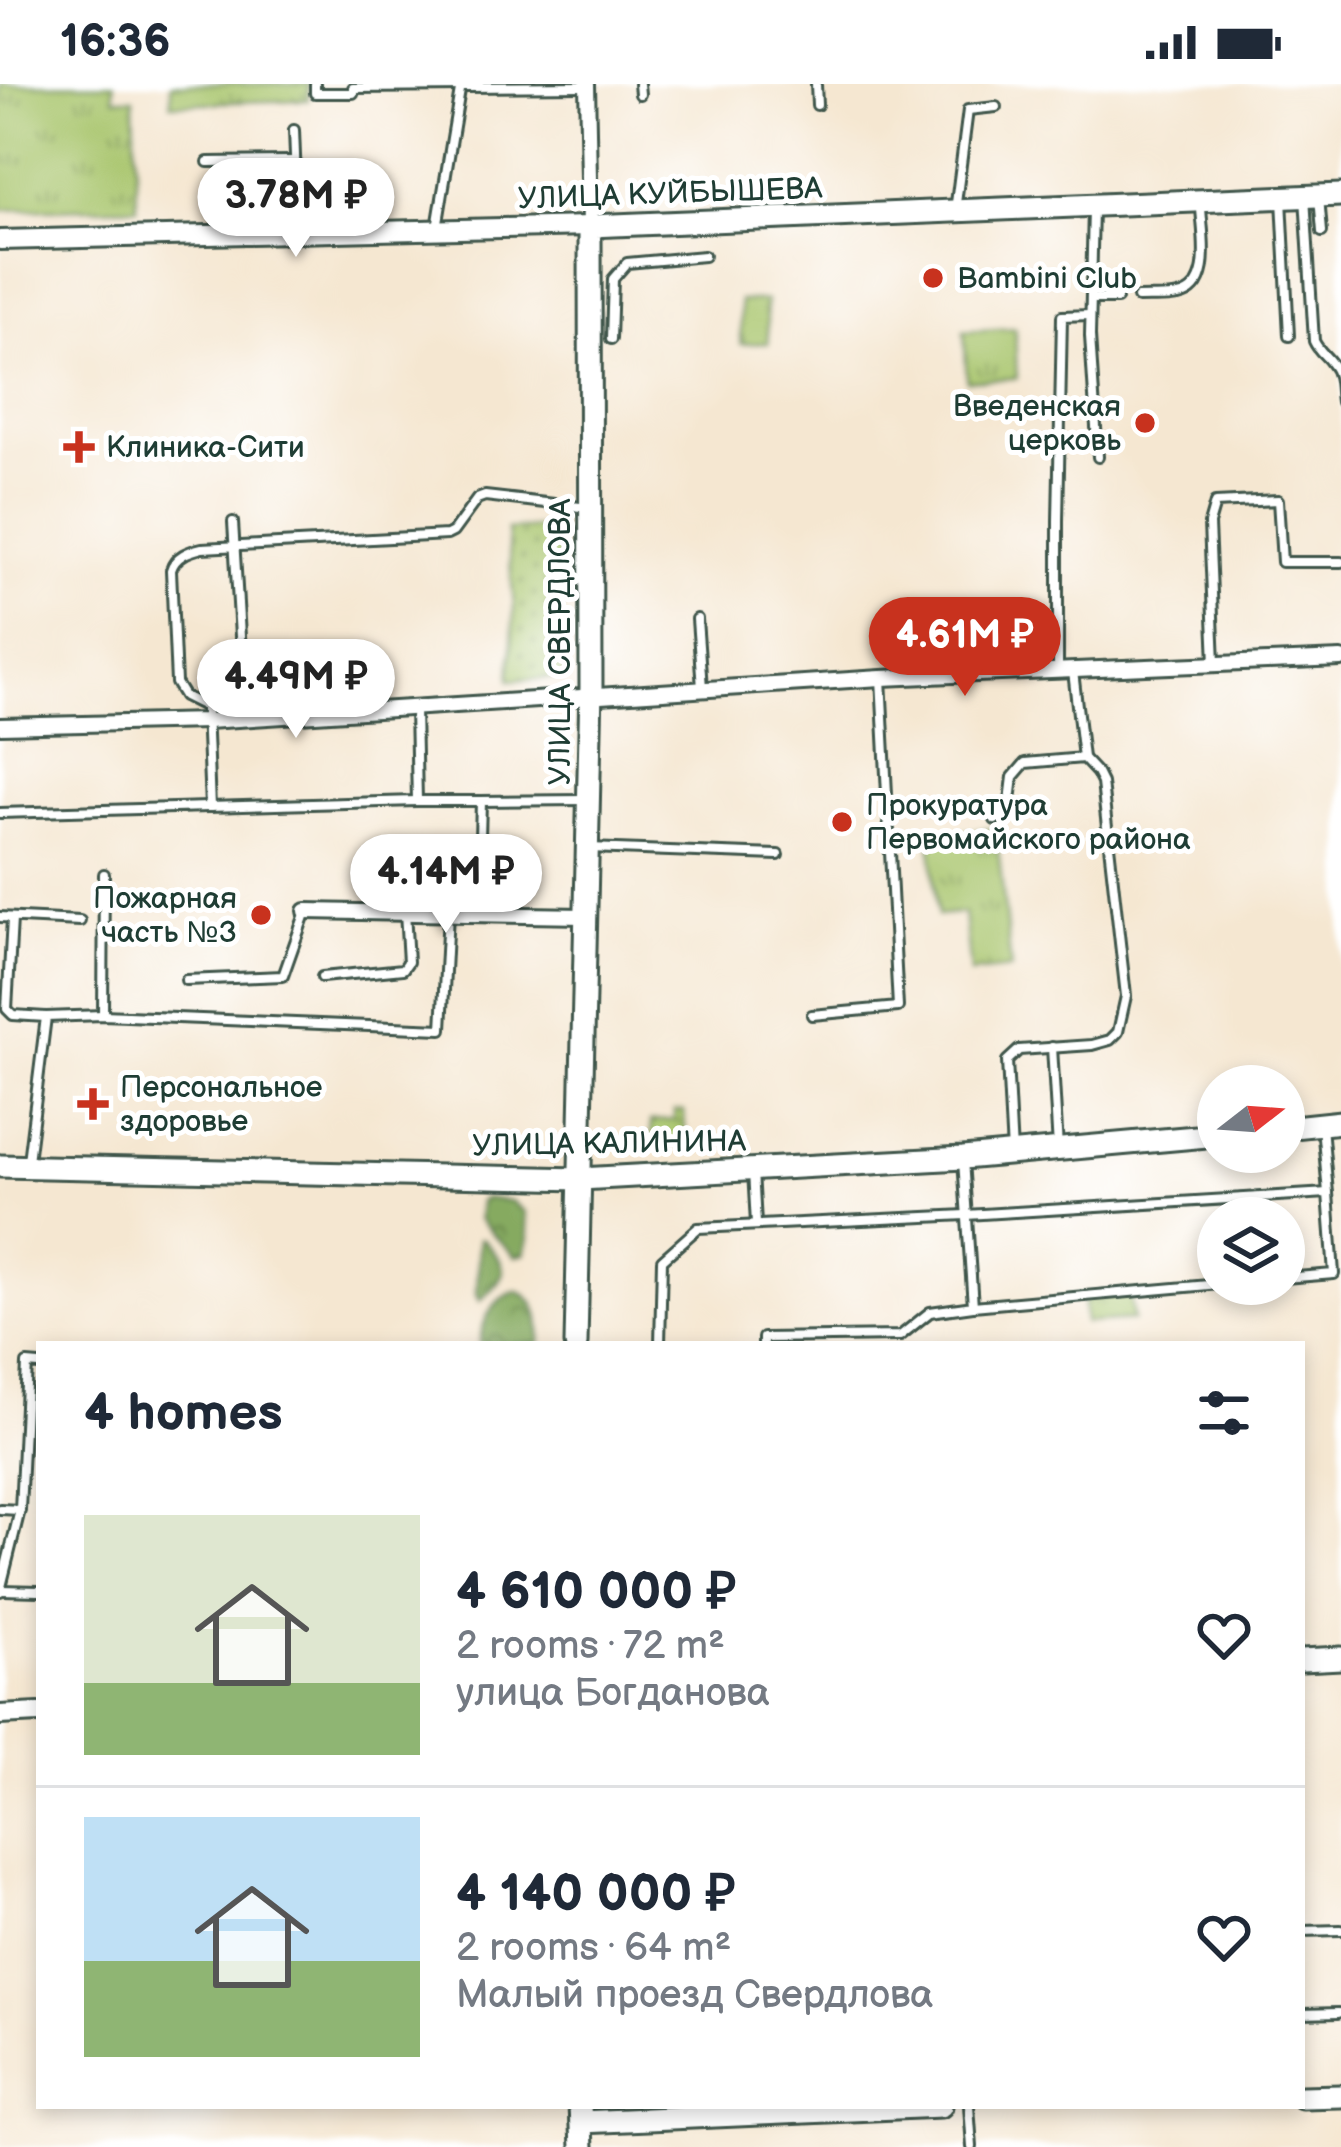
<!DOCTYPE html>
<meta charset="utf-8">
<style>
:root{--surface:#fff;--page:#f6f6f7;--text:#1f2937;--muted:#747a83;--line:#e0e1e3;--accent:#c8321e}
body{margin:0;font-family:"Balsamiq Sans",sans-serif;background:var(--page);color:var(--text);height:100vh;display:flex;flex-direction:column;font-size:45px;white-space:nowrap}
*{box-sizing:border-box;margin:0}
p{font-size:39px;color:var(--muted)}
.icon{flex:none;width:66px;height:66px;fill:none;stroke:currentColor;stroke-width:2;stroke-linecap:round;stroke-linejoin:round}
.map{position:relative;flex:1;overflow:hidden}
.sheet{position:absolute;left:36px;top:1257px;width:1269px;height:768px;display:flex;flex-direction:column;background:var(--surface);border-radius:0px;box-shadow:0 6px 18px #0003}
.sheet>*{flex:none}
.needle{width:78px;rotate:73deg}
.fabs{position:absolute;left:1197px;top:981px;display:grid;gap:24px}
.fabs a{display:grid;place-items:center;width:108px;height:108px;border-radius:50%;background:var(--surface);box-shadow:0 6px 18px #0003;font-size:60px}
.price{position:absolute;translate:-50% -102px;padding:0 27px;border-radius:42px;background:#fff;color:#222;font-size:39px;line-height:78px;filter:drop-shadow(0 3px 6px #0008)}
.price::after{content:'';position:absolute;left:50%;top:72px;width:36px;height:27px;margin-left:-18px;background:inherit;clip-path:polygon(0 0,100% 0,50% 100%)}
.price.selected{background:var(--accent);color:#fff}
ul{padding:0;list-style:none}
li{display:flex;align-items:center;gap:36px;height:300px;padding:0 48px}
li+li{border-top:3px solid var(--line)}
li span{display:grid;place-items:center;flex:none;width:336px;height:240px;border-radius:0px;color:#555}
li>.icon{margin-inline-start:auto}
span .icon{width:144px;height:144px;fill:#fffc;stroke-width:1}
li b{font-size:51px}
h2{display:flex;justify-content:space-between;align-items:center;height:144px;padding:0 48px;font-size:51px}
.status{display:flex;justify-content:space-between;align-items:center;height:84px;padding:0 60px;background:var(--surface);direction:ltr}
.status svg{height:33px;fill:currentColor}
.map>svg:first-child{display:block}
.grass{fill:url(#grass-dots);stroke:#648150;stroke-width:3}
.forest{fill:url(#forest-crowns);stroke:#52744a;stroke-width:3}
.park{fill:url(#park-tufts);stroke:#648150;stroke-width:3}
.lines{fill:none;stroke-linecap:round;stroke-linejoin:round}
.service-casing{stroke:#3f564c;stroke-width:14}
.minor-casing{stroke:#3f564c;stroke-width:20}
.secondary-casing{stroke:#3f564c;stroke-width:24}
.primary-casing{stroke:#3f564c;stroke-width:27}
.service{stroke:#fff;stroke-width:8}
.minor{stroke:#fff;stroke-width:14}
.secondary{stroke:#fff;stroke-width:18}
.primary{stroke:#fff;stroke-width:21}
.poi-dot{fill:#c8321e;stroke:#fff;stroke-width:4.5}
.labels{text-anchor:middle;stroke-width:10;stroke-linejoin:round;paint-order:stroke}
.street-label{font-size:30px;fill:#1f3d34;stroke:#fff}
.poi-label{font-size:30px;fill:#1f3d34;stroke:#fff;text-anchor:start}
</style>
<div class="status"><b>16:36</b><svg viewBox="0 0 49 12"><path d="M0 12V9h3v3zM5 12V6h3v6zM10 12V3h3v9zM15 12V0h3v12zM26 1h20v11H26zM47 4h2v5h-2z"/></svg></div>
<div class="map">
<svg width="1341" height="2063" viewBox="0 0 1341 2063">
<defs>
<pattern id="grass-dots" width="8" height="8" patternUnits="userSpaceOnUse" patternTransform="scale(3)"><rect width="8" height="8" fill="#a8c56c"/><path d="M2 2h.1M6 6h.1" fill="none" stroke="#88a15a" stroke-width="1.8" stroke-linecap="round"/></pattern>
<pattern id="forest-crowns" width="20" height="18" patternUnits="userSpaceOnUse" patternTransform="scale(3)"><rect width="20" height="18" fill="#86aa60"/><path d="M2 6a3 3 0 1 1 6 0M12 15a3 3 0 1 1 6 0" fill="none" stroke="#6d8c50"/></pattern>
<pattern id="park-tufts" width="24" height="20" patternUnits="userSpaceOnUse" patternTransform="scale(3)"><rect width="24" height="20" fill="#a8c56c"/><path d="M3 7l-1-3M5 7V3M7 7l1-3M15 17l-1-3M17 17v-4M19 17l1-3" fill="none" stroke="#88a15a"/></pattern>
</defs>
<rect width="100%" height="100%" fill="#fff"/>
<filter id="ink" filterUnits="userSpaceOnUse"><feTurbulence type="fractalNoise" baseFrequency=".00833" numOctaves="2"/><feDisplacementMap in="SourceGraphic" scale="24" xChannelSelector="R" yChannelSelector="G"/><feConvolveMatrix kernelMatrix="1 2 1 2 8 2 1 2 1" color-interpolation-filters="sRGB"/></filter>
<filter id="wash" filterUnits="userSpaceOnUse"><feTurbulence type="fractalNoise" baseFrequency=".004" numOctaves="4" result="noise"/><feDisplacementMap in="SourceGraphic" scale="48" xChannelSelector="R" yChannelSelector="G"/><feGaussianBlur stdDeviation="2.7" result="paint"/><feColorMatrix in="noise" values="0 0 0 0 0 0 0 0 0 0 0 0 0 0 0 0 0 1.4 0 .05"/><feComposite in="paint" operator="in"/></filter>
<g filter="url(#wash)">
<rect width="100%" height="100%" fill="#f5e7d1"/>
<g class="grass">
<polygon points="559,442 564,594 510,596 514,522 507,446"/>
<polygon points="674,1027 684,1027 686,1060 652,1062 651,1037 674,1036"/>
</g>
<g class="forest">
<polygon points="485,1114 511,1117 525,1128 529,1154 525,1170 515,1172 478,1135 480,1117"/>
<path d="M479,1155H483C510,1185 510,1189 480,1217L477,1211Z"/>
<path d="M517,1207C540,1215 541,1238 540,1260H479C484,1234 491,1216 517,1207Z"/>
</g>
<g class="park">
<polygon points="0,0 114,0 114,14 134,14 137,123 0,126"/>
<polygon points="171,0 309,0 308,16 171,20"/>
<polygon points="740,217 766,217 768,259 741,260"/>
<polygon points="1015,244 1017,294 967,297 964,247"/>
<polygon points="996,744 1011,885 970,889 964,829 938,832 930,751"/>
<polygon points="1130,1208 1133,1236 1085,1239 1083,1212"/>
</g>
</g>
<g filter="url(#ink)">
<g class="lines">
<defs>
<g id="service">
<polyline points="315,0 315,9 353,9 353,4 585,2"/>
<polyline points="639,0 640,10"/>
<polyline points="816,0 817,21"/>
<polyline points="294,46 298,148"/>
<polyline points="208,78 295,77"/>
<path d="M1305,113L1314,257C1319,268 1326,271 1332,280C1341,290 1339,306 1341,318"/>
<polyline points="1319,113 1322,148"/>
<polyline points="1282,115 1289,252"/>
<polyline points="1093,124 1090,252 1098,373"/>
<polyline points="955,127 968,26 996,23"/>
<polyline points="437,144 461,0"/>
<path d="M1138,214C1151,213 1165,215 1178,212C1215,205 1202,150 1201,123"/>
<polyline points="1091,215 1117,215"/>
<polyline points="611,255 613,195 627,179 704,172"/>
<polyline points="233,438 245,634"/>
<polyline points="697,535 702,604"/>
<polyline points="1215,579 1209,440 1215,419 1278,416 1282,478 1341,478"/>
<polyline points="1058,586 1058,437 1062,232 1090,231"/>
<polyline points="1073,587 1083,674"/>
<polyline points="205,603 210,723"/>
<path d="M206,623L184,612L176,599L171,486C175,472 189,467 202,464L447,451L453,448L477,415L485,412L589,424"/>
<polyline points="415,625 417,717 481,717"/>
<polyline points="0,729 417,717"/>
<polyline points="995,736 1009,725 1013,693 1025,679 1083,674 1097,689 1102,699 1126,912 1118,948 1110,956 1092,961 1019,966 1007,977 1012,1069"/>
<polyline points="589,764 778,771"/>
<polyline points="478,828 481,717 587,716"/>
<polyline points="0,833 80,837"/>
<polyline points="12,835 7,925 13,931 46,933 28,1077"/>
<polyline points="322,893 403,885 408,878 405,828"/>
<polyline points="186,896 283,892 306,827"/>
<polyline points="103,931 104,790"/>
<polyline points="812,931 898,923 881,594"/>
<polyline points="46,933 103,931 442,945 448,829"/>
<polyline points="1052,963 1058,1065"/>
<polyline points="753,1087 756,1140"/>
<polyline points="1284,1194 1334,1190 1328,1109"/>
<polyline points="973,1222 1220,1200"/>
<polyline points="660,1260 662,1176 698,1144 966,1131 1328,1109 1322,1042"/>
<polyline points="763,1260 763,1254 900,1252 930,1228 973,1222 963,1076"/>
<polyline points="0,1425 20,1426"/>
<polyline points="2,1506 39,1507"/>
<polyline points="0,1507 20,1426 27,1280 39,1281"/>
<polyline points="1302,1847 1341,1846"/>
<polyline points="1302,1930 1338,1929"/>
<polyline points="969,2022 972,2063"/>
</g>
<g id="minor">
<polyline points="587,0 590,142"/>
<polyline points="0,642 207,637 881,594 1341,575"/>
<polyline points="306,827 585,832"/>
</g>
<g id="secondary">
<polyline points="0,156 590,142"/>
<polyline points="0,1631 39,1629"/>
</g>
<g id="primary">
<polyline points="1284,1044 1341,1038"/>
<polyline points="0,1082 580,1095 963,1074 1218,1051"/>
<polyline points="576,1260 591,603 590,142 1341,111"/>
<polyline points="1302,1576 1341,1574"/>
<polyline points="1302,2013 1341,2012"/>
<polyline points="580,2022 582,2063"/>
<polyline points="581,2038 941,2022"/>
</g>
</defs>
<use href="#service" class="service-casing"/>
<use href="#minor" class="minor-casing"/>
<use href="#secondary" class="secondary-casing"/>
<use href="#primary" class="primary-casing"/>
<use href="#service" class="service"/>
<use href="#minor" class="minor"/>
<use href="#secondary" class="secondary"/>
<use href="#primary" class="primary"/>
</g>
</g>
<g class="poi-dot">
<circle cx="933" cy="194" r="12"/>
<circle cx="1145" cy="339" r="12"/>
<path d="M73 345h12v12h12v12h-12v12h-12v-12h-12v-12h12z"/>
<circle cx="842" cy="738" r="12"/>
<circle cx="261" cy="831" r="12"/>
<path d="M87 1002h12v12h12v12h-12v12h-12v-12h-12v-12h12z"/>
</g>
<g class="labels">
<g class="street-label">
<text transform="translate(670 109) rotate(-2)" y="10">УЛИЦА КУЙБЫШЕВА</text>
<text transform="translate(560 558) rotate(-90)" y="10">УЛИЦА СВЕРДЛОВА</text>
<text transform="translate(609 1059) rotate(-1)" y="10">УЛИЦА КАЛИНИНА</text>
</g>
<g class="poi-label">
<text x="957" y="204">Bambini Club</text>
<text x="1121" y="332" text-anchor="end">Введенская<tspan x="1121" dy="34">церковь</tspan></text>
<text x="106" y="373">Клиника-Сити</text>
<text x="866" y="731">Прокуратура<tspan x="866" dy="34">Первомайского района</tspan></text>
<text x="237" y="824" text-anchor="end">Пожарная<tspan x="237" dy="34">часть №3</tspan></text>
<text x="120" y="1013">Персональное<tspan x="120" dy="34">здоровье</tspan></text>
</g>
</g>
</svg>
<div class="fabs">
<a><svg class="needle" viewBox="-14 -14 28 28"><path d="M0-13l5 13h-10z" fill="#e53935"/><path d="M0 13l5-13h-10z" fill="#747a83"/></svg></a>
<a><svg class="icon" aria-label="layers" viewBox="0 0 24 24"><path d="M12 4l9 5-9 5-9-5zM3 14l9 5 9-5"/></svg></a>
</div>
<b class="price" style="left:296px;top:176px">3.78M ₽</b>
<b class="price selected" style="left:965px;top:615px">4.61M ₽</b>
<b class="price" style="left:296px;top:657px">4.49M ₽</b>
<b class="price" style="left:446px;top:852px">4.14M ₽</b>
<section class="sheet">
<h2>4 homes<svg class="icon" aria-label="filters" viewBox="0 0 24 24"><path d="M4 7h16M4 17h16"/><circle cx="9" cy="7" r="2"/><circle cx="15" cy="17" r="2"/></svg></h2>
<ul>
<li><span style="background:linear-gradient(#dfe7d0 70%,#8fb573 0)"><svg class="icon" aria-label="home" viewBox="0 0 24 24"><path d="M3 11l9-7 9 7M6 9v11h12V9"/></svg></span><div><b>4 610 000 ₽</b><p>2 rooms · 72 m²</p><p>улица Богданова</p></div><svg class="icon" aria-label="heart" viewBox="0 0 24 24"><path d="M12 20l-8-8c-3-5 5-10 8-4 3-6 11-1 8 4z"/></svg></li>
<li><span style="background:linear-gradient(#bfe0f5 60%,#8fb573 0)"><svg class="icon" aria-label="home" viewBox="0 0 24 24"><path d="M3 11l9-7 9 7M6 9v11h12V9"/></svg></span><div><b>4 140 000 ₽</b><p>2 rooms · 64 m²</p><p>Малый проезд Свердлова</p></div><svg class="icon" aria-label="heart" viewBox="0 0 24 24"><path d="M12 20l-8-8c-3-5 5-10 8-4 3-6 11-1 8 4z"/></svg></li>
</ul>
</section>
</div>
